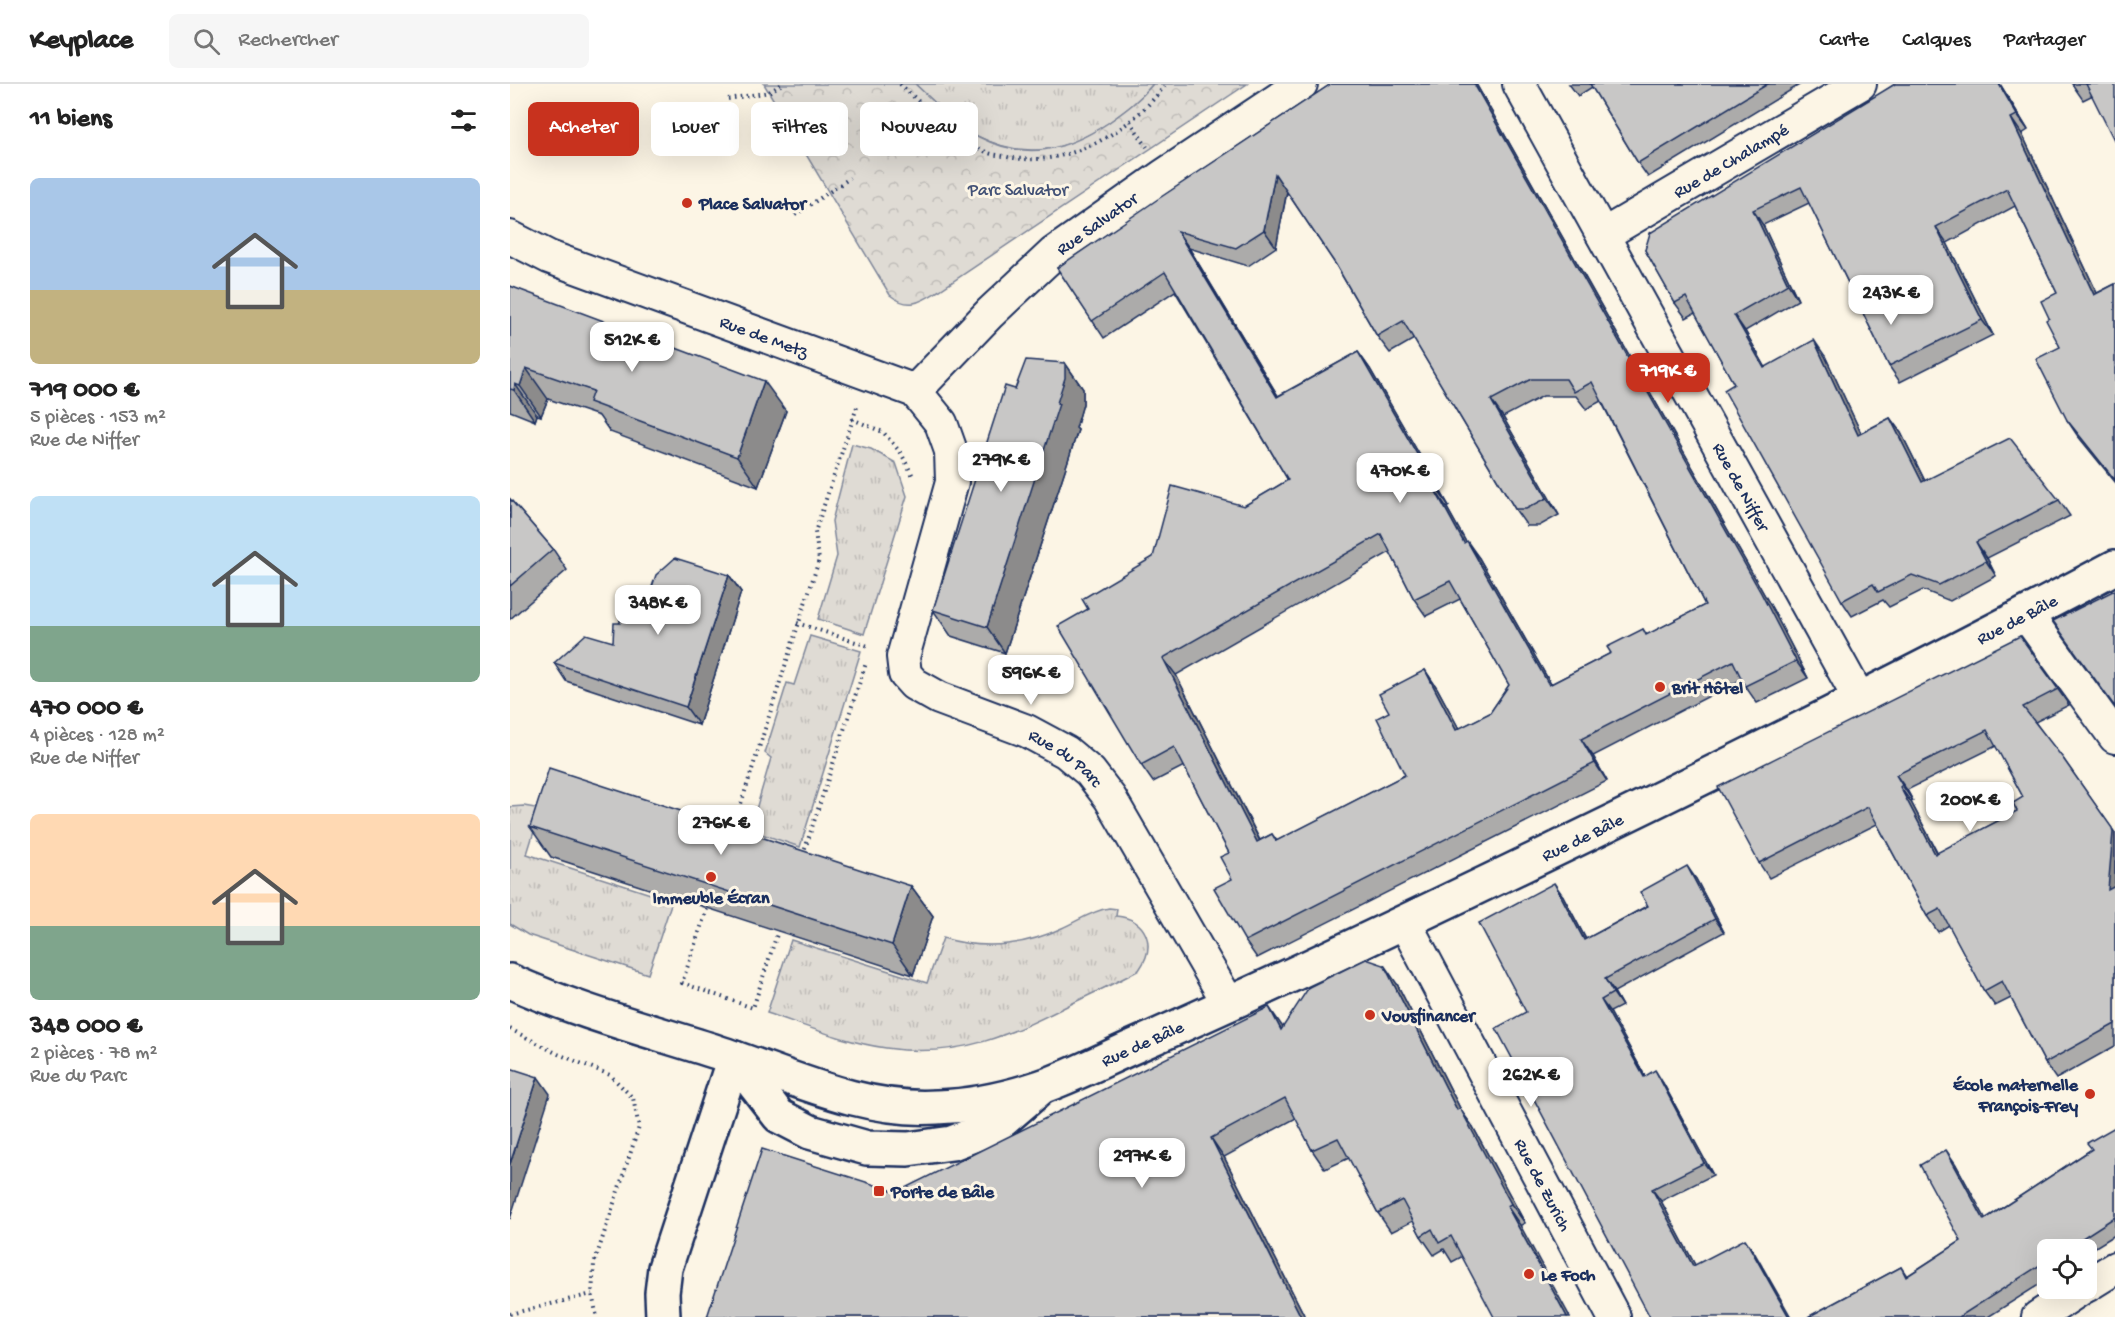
<!DOCTYPE html>
<html lang="fr">
<meta charset="utf-8">
<style>
:root{--surface:#fff;--page:#f6f6f6;--text:#222;--muted:#767676;--line:#e0e0e0;--accent:#c8321e}
body{margin:0;font-family:"Gochi Hand",sans-serif;background:var(--page);color:var(--text);height:100vh;display:flex;flex-direction:column;font-size:22px;white-space:nowrap}
*{box-sizing:border-box;margin:0}
p{font-size:20px;color:var(--muted)}
.icon{flex:none;width:33px;height:33px;fill:none;stroke:currentColor;stroke-width:2;stroke-linecap:round;stroke-linejoin:round}
.map{position:relative;flex:1;overflow:hidden}
.sheet{display:flex;flex-direction:column;background:var(--surface);width:510px}
.sheet>*{flex:none}
.hud{position:absolute;left:18px;top:18px;width:570px;height:54px;display:flex;gap:12px}
.tools{position:absolute;left:1527px;top:1155px;display:grid;gap:12px}
.tools a{display:grid;place-items:center;width:60px;height:60px;border-radius:9px;background:var(--surface);box-shadow:0 6px 24px #0002;font-size:30px}
.price{position:absolute;translate:-50% -51px;padding:0 14px;border-radius:12px;background:#fff;color:#222;font-size:20px;line-height:39px;filter:drop-shadow(0 2px 3px #0008)}
.price::after{content:'';position:absolute;left:50%;top:36px;width:18px;height:14px;margin-left:-9px;background:inherit;clip-path:polygon(0 0,100% 0,50% 100%)}
.price.on{background:var(--accent);color:#fff}
ul{padding:0;list-style:none}
li{display:grid;align-content:center;gap:12px;height:318px;padding:0 30px}
li span{display:grid;place-items:center;height:186px;border-radius:9px;color:#555}
li>.icon{margin-inline-start:auto}
span .icon{width:108px;height:108px;fill:#fffc;stroke-width:1}
li b{font-size:26px}
h2{display:flex;justify-content:space-between;align-items:center;height:72px;padding:0 30px;font-size:26px}
.chip{padding:0 21px;border-radius:9px;background:var(--surface);box-shadow:0 6px 24px #0002;font-size:21px;line-height:54px}
.chip.on{background:var(--accent);color:#fff}
header{display:flex;align-items:center;gap:36px;box-sizing:border-box;height:84px;padding:0 30px;background:var(--surface);border-bottom:2px solid var(--line)}
header strong{font-size:28px}
nav{display:flex;gap:33px;margin-inline-start:auto;font-size:21px}
.search{width:420px;height:54px;background:var(--page);display:flex;align-items:center;gap:15px;box-sizing:border-box;padding:0 21px;border-radius:9px;color:var(--muted);font-size:22px}
main{display:flex;flex:1;min-height:0}
.map>svg:first-child{display:block}
.grass{fill:url(#grass-tufts);stroke:#7d8599;stroke-width:1.5}
.forest{fill:url(#forest-crowns);stroke:#7d8599;stroke-width:1.5}
.lines{fill:none;stroke-linecap:round;stroke-linejoin:round}
.street-casing{stroke:#1b2f5e;stroke-width:36}
.primary-casing{stroke:#1b2f5e;stroke-width:38}
.path{stroke:#1b2f5e;stroke-width:4;stroke-dasharray:1.5 4.5;stroke-linecap:butt}
.street{stroke:#fcf5e5;stroke-width:32}
.primary{stroke:#fcf5e5;stroke-width:33}
.wall{fill:#acabaa;stroke:#1b2f5e;stroke-width:1.5;fill-rule:evenodd}
.shaded-wall{fill:#8c8b8b;stroke:#1b2f5e;stroke-width:1.5}
.building{fill:#c8c7c6;stroke:#1b2f5e;stroke-width:1.5;fill-rule:evenodd}
.poi-dot{fill:#c8321e;stroke:#fcf5e5;stroke-width:2}
.labels{text-anchor:middle;stroke-width:6;stroke-linejoin:round;paint-order:stroke}
.street-label{font-size:18px;fill:#1b2f5e;stroke:#fcf5e5}
.park-label{font-size:18px;fill:#425176;stroke:#fcf5e5}
.poi-label{font-size:18px;font-weight:bold;fill:#1b2f5e;stroke:#fcf5e5;text-anchor:start}
</style>
<header>
<strong>Keyplace</strong>
<div class="search"><svg class="icon" aria-label="search" viewBox="0 0 24 24"><circle cx="10" cy="10" r="6"/><path d="M15 15l6 6"/></svg>Rechercher</div>
<nav><a>Carte</a><a>Calques</a><a>Partager</a></nav>
</header>
<main>
<section class="sheet">
<h2>11 biens<svg class="icon" aria-label="filters" viewBox="0 0 24 24"><path d="M4 7h16M4 17h16"/><circle cx="9" cy="7" r="2"/><circle cx="15" cy="17" r="2"/></svg></h2>
<ul>
<li><span style="background:linear-gradient(#a9c7e8 60%,#c2b280 0)"><svg class="icon" aria-label="home" viewBox="0 0 24 24"><path d="M3 11l9-7 9 7M6 9v11h12V9"/></svg></span><div><b>719 000 €</b><p>5 pièces · 153 m²</p><p>Rue de Niffer</p></div></li>
<li><span style="background:linear-gradient(#bfe0f5 70%,#7fa58c 0)"><svg class="icon" aria-label="home" viewBox="0 0 24 24"><path d="M3 11l9-7 9 7M6 9v11h12V9"/></svg></span><div><b>470 000 €</b><p>4 pièces · 128 m²</p><p>Rue de Niffer</p></div></li>
<li><span style="background:linear-gradient(#ffd9b3 60%,#7fa58c 0)"><svg class="icon" aria-label="home" viewBox="0 0 24 24"><path d="M3 11l9-7 9 7M6 9v11h12V9"/></svg></span><div><b>348 000 €</b><p>2 pièces · 78 m²</p><p>Rue du Parc</p></div></li>
</ul>
</section>
<div class="map">
<svg width="1605" height="1233" viewBox="0 0 1605 1233">
<defs>
<pattern id="grass-tufts" width="24" height="20" patternUnits="userSpaceOnUse" patternTransform="scale(1.5)"><rect width="24" height="20" fill="#dfdbd4"/><path d="M3 7l-1-3M5 7V3M7 7l1-3M15 17l-1-3M17 17v-4M19 17l1-3" fill="none" stroke="#bfbcb8"/></pattern>
<pattern id="forest-crowns" width="20" height="18" patternUnits="userSpaceOnUse" patternTransform="scale(1.5)"><rect width="20" height="18" fill="#dfdbd4"/><path d="M2 6a3 3 0 1 1 6 0M12 15a3 3 0 1 1 6 0" fill="none" stroke="#bfbcb8"/></pattern>
</defs>
<rect width="100%" height="100%" fill="#fcf5e5"/>
<filter id="ink" filterUnits="userSpaceOnUse"><feTurbulence type="fractalNoise" baseFrequency=".0167" numOctaves="2"/><feDisplacementMap in="SourceGraphic" scale="12" xChannelSelector="R" yChannelSelector="G"/><feConvolveMatrix kernelMatrix="1 2 1 2 8 2 1 2 1" color-interpolation-filters="sRGB"/></filter>
<g filter="url(#ink)">
<g class="grass">
<path d="M405,0H643C630,16 615,27 598,39C556,67 516,76 469,53C445,41 425,18 405,0Z"/>
<polygon points="342,360 361,365 386,379 397,412 354,550 308,535 327,472 322,437"/>
<polygon points="300,552 351,567 290,763 240,746 261,674 255,669 277,599 284,601"/>
<polygon points="14,722 31,725 17,770 162,817 138,890 18,851 0,840 0,723"/>
<path d="M599,824L607,825L606,832C637,835 647,861 629,886C608,898 585,908 563,919C500,951 449,975 376,964C335,958 296,942 257,929L281,856L417,899L433,854C473,866 514,862 552,844C568,837 581,827 599,824Z"/>
</g>
<path class="forest" d="M254,0H405C425,18 445,41 469,53C516,77 556,67 598,39C615,27 630,16 643,0H737L430,206C412,217 400,227 380,211Z"/>
<g class="lines">
<defs>
<g id="street">
<path id="s1" d="M1009,0L1350,616"/>
<path id="s2" d="M1093,151L1350,0"/>
<path id="s3" d="M0,153L39,173L405,307L431,339L441,367L442,398L393,573L395,590L404,600L429,614L517,647L556,668L580,688L600,714L719,920"/>
<path id="s4" d="M405,307L480,229L544,169L653,92L791,0"/>
<polyline points="1516,530 1605,653"/>
<path id="s5" d="M895,839L1104,1233"/>
<polyline points="1576,1202 1605,1184"/>
<polyline points="1528,1233 1572,1204"/>
</g>
<g id="primary">
<path id="s6" d="M0,897C66,927 138,946 207,968C278,991 351,1028 427,1023C461,1022 498,1014 531,1003C563,992 595,975 627,961C686,935 745,908 803,881C1073,754 1342,623 1605,483"/>
<polyline points="224,974 269,1032 300,1048 357,1064 398,1065 442,1059 486,1042 528,1006"/>
<polyline points="153,1233 152,1209 155,1184 224,974"/>
</g>
</defs>
<use href="#street" class="street-casing"/>
<use href="#primary" class="primary-casing"/>
<g class="path">
<path d="M390,0C416,24 443,52 476,68C482,71 491,71 498,73C558,85 621,47 656,0"/>
<polyline points="218,15 259,8 272,0"/>
<polyline points="620,37 637,63"/>
<polyline points="285,131 340,94"/>
<polyline points="342,335 373,348 391,369 404,394"/>
<polyline points="287,539 361,563"/>
<polyline points="222,748 309,476 305,448 347,323"/>
<polyline points="293,771 356,579"/>
<polyline points="197,825 172,899 243,924 268,847"/>
<polyline points="0,945 48,970 100,991 123,1014 129,1043 84,1180 82,1210 87,1233"/>
<polyline points="0,1230 82,1210"/>
</g>
<use href="#street" class="street"/>
<use href="#primary" class="primary"/>
</g>
<g class="wall">
<path d="M821,0H966L1263,526L1298,594L1247,619L1235,602L1232,595L1083,672L1097,697L747,874L735,857L722,795L719,769L674,682L643,698L631,681L578,525L734,422L778,396L665,207L594,254L547,184ZM777,108L826,181L867,252L880,269L904,255L1005,425L1017,442H1029L1049,431L993,333L1033,312H1066L1076,325L1091,317L1195,521L1137,551L1133,545L1101,569L1041,600L969,474L956,458L937,424L939,422L860,285L848,268L768,312L679,164L738,182L766,163ZM880,468L904,515L916,532L950,515L999,601L980,629L949,645L927,604L915,586L879,628L895,691L767,757L762,750L750,756L666,591Z"/>
<polygon points="1059,0 1291,0 1138,93 1128,79 1082,3 1068,12"/>
<polygon points="1385,0 1490,0 1518,46 1512,50 1587,209 1605,200 1605,398 1567,351 1557,336 1550,263 1539,234 1547,209 1505,122 1437,159 1483,251 1390,298 1379,282 1299,119 1253,141 1288,216 1235,247 1256,284 1315,272 1351,349 1380,334 1391,349 1415,397 1549,416 1560,432 1477,474 1486,492 1440,517 1413,506 1379,523 1373,516 1342,532 1332,517 1224,300 1185,229 1176,234 1165,219 1135,166"/>
<polygon points="1562,0 1605,0 1573,16"/>
<polygon points="0,202 276,327 248,403 100,348 89,332 38,315 31,332 27,331 25,337 0,327"/>
<polygon points="555,279 573,305 573,320 566,344 568,346 495,569 441,552 423,526 505,305"/>
<polygon points="0,415 43,465 57,486 0,535"/>
<polygon points="219,491 231,508 189,641 56,597 44,579 103,558 110,539 131,535"/>
<path d="M1510,552L1559,621L1525,638L1605,749V962L1546,995L1535,979L1501,914L1485,922L1474,907L1439,841L1428,848L1417,832L1367,740L1259,794L1249,779ZM1486,662L1513,713L1507,727L1428,769L1401,718L1403,717L1397,706Z"/>
<polygon points="20,743 401,802 423,832 403,891 41,773"/>
<polygon points="1186,795 1214,848 1104,908 1112,922 1100,928 1135,992 1153,999 1203,1091 1151,1117 1185,1181 1244,1168 1140,1233 1016,928 1053,812 1076,855"/>
<polygon points="887,900 952,1028 963,1043 1015,1139 942,1178 934,1165 924,1171 911,1152 903,1137 881,1148 868,1129 839,1074 815,1085 802,1066 786,1034 714,1073 795,1233 197,1233 387,1108 773,943"/>
<polygon points="1605,1043 1605,1151 1576,1169 1576,1166 1538,1166 1538,1195 1478,1233 1298,1233 1391,1183 1397,1192 1451,1157 1445,1079 1475,1135 1582,1065"/>
</g>
<g class="shaded-wall">
<polygon points="964,0 966,0 1263,526 1298,594 1286,577"/>
<polygon points="1489,0 1490,0 1518,46 1507,31"/>
<polygon points="1501,34 1512,50 1595,226 1584,211"/>
<polygon points="765,90 777,107 766,163 754,146"/>
<polygon points="1243,126 1253,141 1288,216 1278,200"/>
<polygon points="1426,143 1437,159 1483,251 1472,236"/>
<polygon points="667,147 679,164 779,330 767,313"/>
<polygon points="1224,231 1235,247 1265,300 1254,284"/>
<polygon points="1304,256 1315,272 1359,366 1348,351"/>
<polygon points="848,268 860,285 939,422 927,405"/>
<polygon points="555,279 573,305 573,320 566,344 568,346 495,569 477,543 547,319"/>
<polygon points="16,284 38,315 31,332 10,302"/>
<polygon points="254,297 276,327 248,403 227,373"/>
<polygon points="5,300 27,331 25,337 4,306"/>
<polygon points="981,316 993,333 1049,431 1037,414"/>
<polygon points="1380,334 1391,349 1423,413 1412,398"/>
<polygon points="925,406 937,424 966,476 954,459"/>
<polygon points="957,457 969,474 1051,618 1039,601"/>
<polygon points="1466,458 1477,474 1486,492 1476,477"/>
<polygon points="219,491 231,508 189,641 176,623"/>
<polygon points="653,574 666,591 759,775 747,758"/>
<polygon points="915,586 927,604 959,663 946,646"/>
<polygon points="1071,655 1083,672 1097,697 1085,679"/>
<polygon points="1552,673 1605,749 1605,816 1598,806"/>
<polygon points="1386,691 1397,706 1403,717 1392,701"/>
<polygon points="1390,703 1401,718 1436,786 1425,770"/>
<polygon points="1177,782 1186,795 1214,848 1205,835"/>
<polygon points="1044,799 1053,812 1083,869 1074,856"/>
<polygon points="401,802 423,832 403,891 382,861"/>
<polygon points="874,881 887,900 952,1028 963,1043 1015,1139 1001,1120 947,1026"/>
<polygon points="1095,895 1104,908 1112,922 1103,909"/>
<polygon points="1091,916 1100,928 1142,1005 1134,993"/>
<polygon points="759,923 772,942 784,965 771,946"/>
<polygon points="1145,986 1153,999 1203,1091 1194,1079"/>
<polygon points="28,993 40,1010 0,1135 0,1080"/>
<polygon points="701,1054 714,1073 795,1233 791,1233"/>
<polygon points="1436,1066 1445,1079 1483,1148 1474,1136"/>
<polygon points="1142,1105 1151,1117 1192,1194 1183,1182"/>
<polygon points="997,1122 1010,1141 1060,1233 1057,1233"/>
<polygon points="1235,1155 1244,1168 1281,1233 1279,1233"/>
</g>
<g class="building">
<path d="M821,0H964L1251,509L1286,577L1235,602L1223,577L1071,655L1085,679L735,857L704,804L722,795L710,773L719,769L664,663L631,681L548,542L578,525L572,515L643,473L662,402L734,422L778,396L655,188L582,237L547,184L648,115ZM765,90L826,181L867,252L893,237L1005,425H1016L1037,414L981,316L1021,295H1056L1064,308L1082,298L1195,521L1136,551L1133,545L1097,563L1101,569L1039,601L957,457L954,459L925,406L927,405L848,268L767,313L667,147L726,164L754,146ZM871,450L904,515L940,497L999,601L980,629L946,646L915,586L869,610L879,628L867,634L895,691L766,757L762,750L747,758L653,574Z"/>
<polygon points="1080,0 1258,0 1128,79"/>
<polygon points="1385,0 1489,0 1507,31 1501,34 1584,211 1605,200 1605,396 1557,336 1526,275 1550,263 1536,236 1539,234 1531,217 1547,209 1497,105 1426,143 1472,236 1379,282 1291,103 1243,126 1278,200 1224,231 1254,284 1304,256 1348,351 1380,334 1412,398 1500,354 1549,416 1466,458 1476,477 1429,501 1402,491 1368,508 1363,500 1332,517 1214,306 1224,300 1176,213 1165,219 1135,166 1140,149"/>
<polygon points="1576,0 1605,0 1605,58"/>
<polygon points="0,202 254,297 227,373 79,318 83,307 16,284 10,302 5,300 4,306 0,305"/>
<polygon points="516,276 555,279 555,294 547,319 549,320 477,543 423,526 495,302 505,305"/>
<polygon points="0,415 43,465 0,502"/>
<polygon points="165,474 219,491 176,623 44,579 76,550 103,558 104,539 110,539 110,534 131,535 146,491"/>
<polygon points="1605,506 1605,623 1543,537"/>
<path d="M1510,552L1548,605L1513,623L1552,673L1602,744L1603,748L1598,806L1605,802V940L1535,979L1492,897L1474,907L1430,825L1417,832L1358,723L1249,779L1208,703ZM1477,646L1513,713L1503,719L1507,727L1425,770L1390,703L1392,701L1386,691Z"/>
<polygon points="39,684 401,802 382,861 20,743"/>
<polygon points="1177,782 1205,835 1095,895 1103,909 1091,916 1134,993 1145,986 1194,1079 1142,1105 1183,1182 1235,1155 1279,1233 1140,1233 986,944 1016,928 969,839 1044,799 1074,856 1138,822 1130,808"/>
<polygon points="856,875 874,881 947,1026 950,1024 1001,1120 997,1122 1057,1233 984,1233 941,1152 929,1159 922,1145 911,1152 892,1116 868,1129 828,1054 802,1066 775,1014 701,1054 791,1233 197,1233 252,1065 387,1108 759,923 771,946 799,903"/>
<polygon points="0,984 28,993 0,1080"/>
<polygon points="1605,1043 1605,1133 1554,1166 1538,1166 1538,1176 1449,1233 1298,1233 1391,1183 1396,1193 1451,1157 1410,1081 1436,1066 1474,1136 1582,1065 1577,1059"/>
</g>
</g>
<g class="poi-dot">
<circle cx="177" cy="119" r="6"/>
<circle cx="1150" cy="603" r="6"/>
<circle cx="201" cy="793" r="6"/>
<circle cx="860" cy="931" r="6"/>
<circle cx="1580" cy="1010" r="6"/>
<rect x="363" y="1101" width="12" height="12" rx="3"/>
<circle cx="1019" cy="1190" r="6"/>
</g>
<g class="labels">
<g class="street-label">
<text dy="6" stroke="none"><textPath href="#s2" startOffset="148">Rue de Chalampé</textPath></text>
<text dy="6" stroke="none"><textPath href="#s4" startOffset="248">Rue Salvator</textPath></text>
<text dy="6" stroke="none"><textPath href="#s3" startOffset="273">Rue de Metz</textPath></text>
<text dy="6" stroke="none"><textPath href="#s1" startOffset="460">Rue de Niffer</textPath></text>
<text dy="6" stroke="none"><textPath href="#s6" startOffset="1636">Rue de Bâle</textPath></text>
<text dy="6" stroke="none"><textPath href="#s3" startOffset="918">Rue du Parc</textPath></text>
<text dy="6" stroke="none"><textPath href="#s6" startOffset="1150">Rue de Bâle</textPath></text>
<text dy="6" stroke="none"><textPath href="#s6" startOffset="664">Rue de Bâle</textPath></text>
<text dy="6" stroke="none"><textPath href="#s5" startOffset="296">Rue de Zurich</textPath></text>
</g>
<g class="park-label">
<text x="508" y="111">Parc Salvator</text>
</g>
<g class="poi-label">
<text x="189" y="125">Place Salvator</text>
<text x="1162" y="609">Brit Hôtel</text>
<text x="201" y="819" text-anchor="middle">Immeuble Écran</text>
<text x="872" y="937">Vousfinancer</text>
<text x="1568" y="1006" text-anchor="end">École maternelle<tspan x="1568" dy="21">François-Frey</tspan></text>
<text x="381" y="1113">Porte de Bâle</text>
<text x="1031" y="1196">Le Foch</text>
</g>
</g>
</svg>
<div class="tools">
<a><svg class="icon" aria-label="locate" viewBox="0 0 24 24"><circle cx="12" cy="12" r="6"/><path d="M12 2v4M12 18v4M2 12h4M18 12h4"/></svg></a>
</div>
<b class="price" style="left:1381px;top:242px">243K €</b>
<b class="price" style="left:122px;top:289px">512K €</b>
<b class="price on" style="left:1158px;top:320px">719K €</b>
<b class="price" style="left:491px;top:409px">279K €</b>
<b class="price" style="left:890px;top:420px">470K €</b>
<b class="price" style="left:148px;top:552px">348K €</b>
<b class="price" style="left:521px;top:622px">596K €</b>
<b class="price" style="left:1460px;top:749px">200K €</b>
<b class="price" style="left:211px;top:772px">276K €</b>
<b class="price" style="left:1021px;top:1024px">262K €</b>
<b class="price" style="left:632px;top:1105px">297K €</b>
<div class="hud">
<a class="chip on">Acheter</a>
<a class="chip">Louer</a>
<a class="chip">Filtres</a>
<a class="chip">Nouveau</a>
</div>
</div>
</main>
